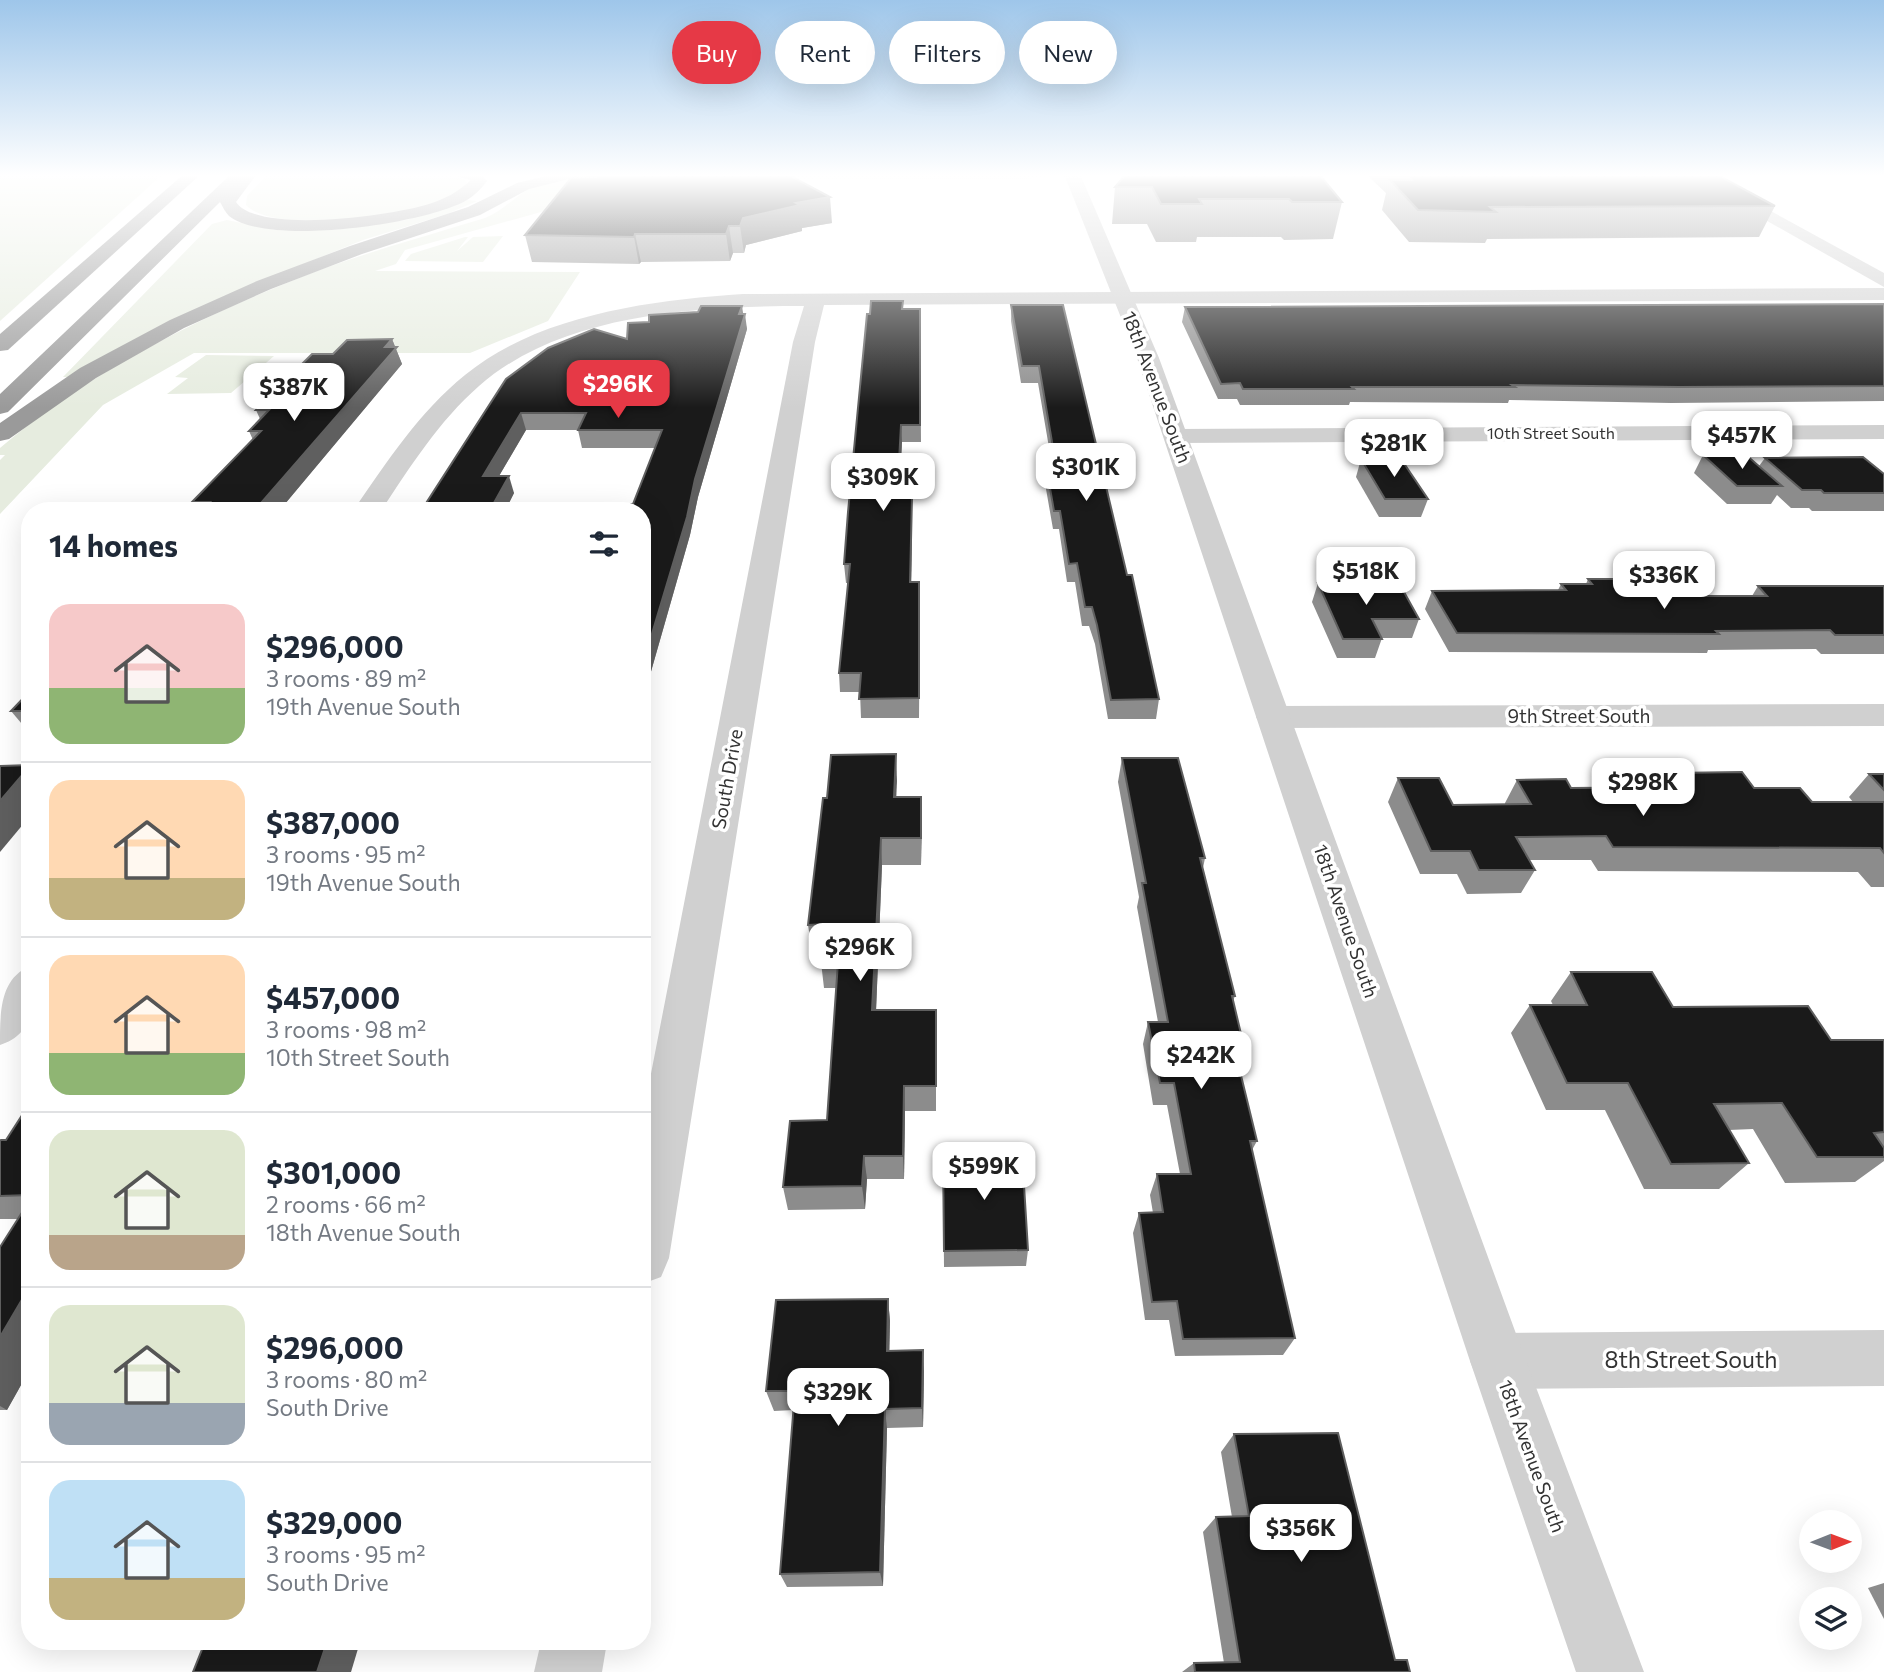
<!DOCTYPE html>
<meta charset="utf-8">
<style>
:root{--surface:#fff;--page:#f6f6f7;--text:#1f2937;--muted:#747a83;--line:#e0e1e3;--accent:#e63946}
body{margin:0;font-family:Commissioner,sans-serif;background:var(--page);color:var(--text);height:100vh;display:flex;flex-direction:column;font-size:26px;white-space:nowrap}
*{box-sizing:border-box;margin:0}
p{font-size:23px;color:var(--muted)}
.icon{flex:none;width:38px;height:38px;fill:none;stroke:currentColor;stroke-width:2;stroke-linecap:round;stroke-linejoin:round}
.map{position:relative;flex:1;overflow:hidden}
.details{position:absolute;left:21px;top:502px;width:630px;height:1148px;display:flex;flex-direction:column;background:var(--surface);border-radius:28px;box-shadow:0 7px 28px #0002}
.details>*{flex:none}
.guide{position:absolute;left:672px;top:21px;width:665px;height:63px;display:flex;gap:14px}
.needle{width:46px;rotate:89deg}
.fabs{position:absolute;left:1799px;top:1510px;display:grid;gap:14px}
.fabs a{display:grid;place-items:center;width:63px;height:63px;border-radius:50%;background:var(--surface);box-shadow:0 7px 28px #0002;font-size:35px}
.price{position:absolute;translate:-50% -60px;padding:0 16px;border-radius:14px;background:#fff;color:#222;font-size:23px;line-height:46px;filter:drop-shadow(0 2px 4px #0008)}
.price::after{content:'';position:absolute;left:50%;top:42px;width:21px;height:16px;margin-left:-10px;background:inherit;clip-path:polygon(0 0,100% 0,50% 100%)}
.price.active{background:var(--accent);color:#fff}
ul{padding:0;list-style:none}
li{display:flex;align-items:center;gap:21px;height:175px;padding:0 28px}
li+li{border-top:2px solid var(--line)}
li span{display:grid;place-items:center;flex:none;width:196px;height:140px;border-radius:21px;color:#555}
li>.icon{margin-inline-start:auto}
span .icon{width:84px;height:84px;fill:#fffc;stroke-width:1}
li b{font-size:30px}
h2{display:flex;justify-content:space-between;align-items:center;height:84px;padding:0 28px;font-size:30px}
.pill{padding:0 24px;border-radius:32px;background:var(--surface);box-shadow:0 7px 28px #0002;font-size:24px;line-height:63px}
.pill.active{background:var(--accent);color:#fff}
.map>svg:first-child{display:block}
.green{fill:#e6ecdf}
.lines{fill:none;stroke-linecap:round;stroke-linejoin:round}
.minor{fill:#d0d0d0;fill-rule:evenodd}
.tertiary{fill:#d0d0d0;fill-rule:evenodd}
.motorway{fill:#9a9a9a;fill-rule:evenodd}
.wall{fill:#8c8c8c}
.shaded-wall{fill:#5f5f5f}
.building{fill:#1a1a1a;stroke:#5f5f5f;stroke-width:2}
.labels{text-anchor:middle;stroke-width:7;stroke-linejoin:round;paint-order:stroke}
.far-street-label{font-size:16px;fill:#333;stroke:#fff}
.street-label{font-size:19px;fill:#333;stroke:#fff}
.near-street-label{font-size:23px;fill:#333;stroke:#fff}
</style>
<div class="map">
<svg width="1884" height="1672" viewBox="0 0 1884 1672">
<rect width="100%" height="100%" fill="#fff"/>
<g class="green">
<polygon points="0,174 163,174 0,321"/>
<path d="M268,174L449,176L464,179L468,184L466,187C457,192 447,199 438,203C403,218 273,234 246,205L247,196Z"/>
<path d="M891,174L1049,176L1026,179L662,178L405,250L396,264L375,271L580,272L548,321L470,353H194L103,405L0,514V460L5,455H0V448C84,376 187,323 289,282C352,256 420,238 485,218C504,210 516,196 533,186C549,177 571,177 589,176Z"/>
<polygon points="467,200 477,201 447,214 363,240 247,287 72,377 63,377 212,224 227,220 275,230 333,230 406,220"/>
<polygon points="503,236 483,262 405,261 411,254 465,237 468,237 457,251 473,237"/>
<polygon points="206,355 274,356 231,393 167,394 188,378 175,377"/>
</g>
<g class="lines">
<g class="minor">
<polygon points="1684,174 1703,174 1884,273 1884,287"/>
<path d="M1884,288V300L824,305L815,342L669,1258L661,1277L642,1284V1120L793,342L804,306C699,306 562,313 479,386C439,421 410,467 381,511H353C386,463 419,412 465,375C538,315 651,300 743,294Z"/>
<polygon points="1884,425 1884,439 1176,443 1167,441 1164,436 1167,431 1176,429"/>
<polygon points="1884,704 1884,726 1273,728 1261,725 1256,717 1261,709 1273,706"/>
<path d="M30,966C30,1000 39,1032 0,1045C0,1011 0,979 30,966Z"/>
<polygon points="1884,1330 1884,1386 1498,1389 1478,1381 1470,1361 1478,1341 1498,1333"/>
<polygon points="541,1642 607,1642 602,1672 534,1672"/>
</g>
<polygon class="tertiary" points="1064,174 1080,174 1159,358 1526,1361 1644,1672 1576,1672 1470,1361 1137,358"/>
<g class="motorway">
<polygon points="184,174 201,174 8,350 0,351 0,334"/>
<path d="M231,174H257L236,202C258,235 395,215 429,204C445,199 458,192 471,180L459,177L456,174H481L487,181C482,188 475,195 467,200C426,224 268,247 229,216C225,212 223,207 220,202L8,412L0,414V394Z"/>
<polygon points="554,174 580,174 577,177 529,189 480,215 362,254 271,289 184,328 96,378 9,439 0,441 0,423 80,368 170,320 257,281 350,246 468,207 517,183"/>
</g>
</g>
<g class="wall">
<polygon points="1126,174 1342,202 1333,239 1284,240 1281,237 1197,237 1196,242 1156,242 1147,224 1112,224 1115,187"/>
<polygon points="1366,174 1716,174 1775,206 1759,237 1487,239 1485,243 1409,242 1382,210 1386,193"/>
<polygon points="571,178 832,223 802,228 802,231 746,245 744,253 733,253 730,261 641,262 639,264 532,262 525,235"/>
<polygon points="903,301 903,309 920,309 921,442 902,442 899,498 912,516 911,582 920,601 919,718 861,718 860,692 840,692 839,673 848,583 846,583 844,564"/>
<polygon points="1884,304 1884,401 1671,403 1509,400 1508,403 1350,402 1349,405 1240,405 1237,399 1218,399 1182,322 1185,307"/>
<polygon points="1011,305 1063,305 1127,575 1159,699 1156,719 1108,719 1095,644 1089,626 1082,626 1075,582 1067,582 1059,529 1053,529 1046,489 1047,471 1053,471 1038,383 1021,383 1011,321"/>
<polygon points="743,314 747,329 698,497 690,535 642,703 642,511 633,504 655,448 582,448 578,430 526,430 499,476 514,493 505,511 421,511 506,379 627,339"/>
<polygon points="392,339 402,364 279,511 197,511 192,502 253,440 249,431 260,419 256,410 333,354"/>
<polygon points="1703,455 1759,466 1765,458 1884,474 1884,511 1812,511 1809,508 1791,508 1777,495 1771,504 1727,504 1694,473"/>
<polygon points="1361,459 1428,499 1421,517 1379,517 1356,477"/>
<polygon points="1588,579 1645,596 1752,596 1758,586 1884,586 1884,654 1821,654 1816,649 1708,650 1707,653 1449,652 1425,609 1432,591 1558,590 1561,584 1586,584"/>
<polygon points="1318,583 1419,619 1412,638 1382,638 1375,658 1337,658 1312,602"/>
<polygon points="30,691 30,730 27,730 11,711"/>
<polygon points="896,754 896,797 921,797 921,865 882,865 876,1010 936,1010 936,1111 905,1111 904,1179 867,1179 865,1209 788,1210 783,1187 827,1120 836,988 824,988 821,962 822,951 812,951 808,925 827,798"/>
<polygon points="1122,758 1205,858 1203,868 1235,996 1233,1001 1246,1055 1240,1071 1257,1141 1252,1150 1295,1338 1283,1355 1175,1356 1169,1320 1145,1320 1133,1233 1139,1213 1153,1213 1150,1195 1157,1174 1180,1174 1167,1105 1153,1105 1143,1044 1148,1022 1158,1022 1137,907 1139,897 1118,782"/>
<polygon points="1672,773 1754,788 1812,802 1853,802 1849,797 1869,774 1884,774 1884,887 1871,887 1858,872 1598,871 1591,860 1529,860 1535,870 1521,893 1467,894 1457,874 1420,874 1388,802 1398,778 1453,805 1505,804 1505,803 1517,780 1571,788 1662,787"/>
<polygon points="1571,972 1673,1007 1831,1040 1884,1040 1884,1161 1855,1182 1785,1183 1753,1129 1729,1130 1749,1163 1719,1189 1644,1189 1605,1110 1546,1110 1511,1033 1530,1005 1553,1005 1551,1001"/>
<polygon points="30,1103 30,1369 7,1410 0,1410 0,1247 18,1219 0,1219 0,1141 6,1140"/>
<polygon points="943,1153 1028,1250 1026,1266 944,1267"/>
<polygon points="888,1299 890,1321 889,1351 924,1371 923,1427 887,1428 883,1586 787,1587 780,1574 794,1410 774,1411 766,1391"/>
<polygon points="1234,1434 1395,1660 1410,1672 1182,1672 1194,1663 1224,1663 1203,1532 1216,1517 1232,1517 1221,1452"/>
<polygon points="1884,1583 1884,1619 1868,1588"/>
</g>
<g class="shaded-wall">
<polygon points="830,197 832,223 802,228 802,231 746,245 744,253 740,226 743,218 796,203"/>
<polygon points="729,226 733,253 730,261 726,234"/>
<polygon points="635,234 641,262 639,264 634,237"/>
<polygon points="742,306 744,319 745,314 747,329 698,497 690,535 642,703 642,667"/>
<polygon points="392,339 402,364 279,511 254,511"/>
<polygon points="521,413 526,430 489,493 483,476"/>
<polygon points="901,425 902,442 898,516 897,498"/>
<polygon points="509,476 514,493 505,511 490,511"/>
<polygon points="912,498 912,516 911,601 910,582"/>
<polygon points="896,754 897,781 895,825 894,797"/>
<polygon points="30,766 30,816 0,852 0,801"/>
<polygon points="921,797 922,824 921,865"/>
<polygon points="881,838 882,865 875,1036 872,1010"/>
<polygon points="904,1086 905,1111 904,1179 903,1156"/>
<polygon points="864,1156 867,1179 865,1209 862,1186"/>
<polygon points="30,1286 30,1369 7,1410 0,1406 0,1337"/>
<polygon points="888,1299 890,1321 889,1372 887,1351"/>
<polygon points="923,1350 924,1371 923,1427 922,1408"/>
<polygon points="885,1409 887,1428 883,1586 880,1572"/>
<polygon points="327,1642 360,1642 351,1672 317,1672"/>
</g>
<g class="building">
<polygon points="666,174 787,174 830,197 796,203 800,205 743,218 740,226 729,226 726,234 635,234 634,237 525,235 571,178"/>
<polygon points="1126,174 1319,174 1342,202 1292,202 1289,199 1199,199 1202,204 1161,204 1152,187 1115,187"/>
<polygon points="1406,174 1716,174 1775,206 1490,207 1496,212 1418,210 1390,180 1412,180"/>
<polygon points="871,301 903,301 902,309 920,309 920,425 901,425 897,498 912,498 910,582 919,582 919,698 859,699 861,673 839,673 850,564 844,564 848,512 867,314 870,314"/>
<polygon points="1884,304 1884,386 1679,387 1512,385 1515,387 1352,387 1354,389 1243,389 1240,383 1221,384 1185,307"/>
<polygon points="1011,305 1063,305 1127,575 1132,575 1159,699 1111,700 1097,625 1092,607 1085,607 1077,563 1069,564 1060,511 1054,511 1047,471 1057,471 1039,366 1022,366"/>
<polygon points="701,306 742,306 739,314 745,314 695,479 687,517 642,667 642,511 617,511 620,504 633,504 662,430 578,430 586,413 521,413 483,476 509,476 490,510 421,511 506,379 548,348 594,329 627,339 628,323 649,322 649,315 698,312"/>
<polygon points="392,339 385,347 397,347 254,511 202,511 210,502 192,502 261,431 249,431 269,410 256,410 312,354 333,354 347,340"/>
<polygon points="1703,455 1746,455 1782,486 1737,486"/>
<polygon points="1863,457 1884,474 1884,493 1824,493 1821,490 1802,490 1765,458"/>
<polygon points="1361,459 1401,459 1428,499 1385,499"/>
<polygon points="1588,579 1630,579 1645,596 1767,596 1758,586 1884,586 1884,635 1835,635 1830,630 1716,631 1719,634 1457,633 1432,591 1566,590 1561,584 1592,584"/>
<polygon points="1318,583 1399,583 1419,619 1372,619 1382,639 1343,639"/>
<polygon points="30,691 30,711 11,711"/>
<polygon points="896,754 894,797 921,797 921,838 881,838 872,1010 936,1010 936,1086 904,1086 903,1156 864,1156 862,1186 783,1187 790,1121 827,1120 838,962 821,962 824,924 808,925 823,798 827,798 831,755"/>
<polygon points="1122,758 1178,758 1205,858 1200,858 1235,996 1232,996 1246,1055 1236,1055 1257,1141 1250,1141 1295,1338 1183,1339 1177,1301 1152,1302 1139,1213 1163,1212 1157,1174 1191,1174 1174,1083 1160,1083 1148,1022 1168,1022 1142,883 1146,883"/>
<polygon points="30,765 30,766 0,801 0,766"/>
<polygon points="1742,772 1754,788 1800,788 1812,802 1884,802 1884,853 1880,848 1613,847 1606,836 1516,837 1535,870 1479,870 1470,851 1431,851 1398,778 1439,778 1453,805 1531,804 1517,780 1566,779 1571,788 1682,787 1672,773"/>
<polygon points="1869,774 1884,774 1884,790"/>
<polygon points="1571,972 1652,972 1673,1007 1808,1006 1831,1040 1884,1040 1884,1132 1874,1133 1884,1148 1884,1157 1817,1157 1782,1103 1714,1104 1749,1163 1671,1164 1628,1083 1567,1083 1530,1005 1587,1005"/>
<polygon points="30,1103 30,1195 0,1196 0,1141 1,1140 6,1140"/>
<polygon points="943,1153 1022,1153 1028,1250 944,1251"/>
<polygon points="30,1200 30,1286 0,1337 0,1247"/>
<polygon points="888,1299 887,1351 923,1350 922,1408 885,1409 880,1572 780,1574 795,1391 766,1391 776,1300"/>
<polygon points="1338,1433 1395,1660 1407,1660 1410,1672 1195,1672 1194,1663 1240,1662 1216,1517 1249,1516 1234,1434"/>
<polygon points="205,1642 327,1642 317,1672 193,1672"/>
</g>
<linearGradient id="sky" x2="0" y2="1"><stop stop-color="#9ec6ea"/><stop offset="0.43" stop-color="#fff"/><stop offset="1" stop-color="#fff" stop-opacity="0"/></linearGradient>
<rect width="1884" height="408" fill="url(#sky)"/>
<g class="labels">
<g class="far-street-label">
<text x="1551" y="439">10th Street South</text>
</g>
<g class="street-label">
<text transform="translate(1157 387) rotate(69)" y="7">18th Avenue South</text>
<text x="1579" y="723">9th Street South</text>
<text transform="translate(727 779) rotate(-80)" y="7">South Drive</text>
<text transform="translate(1346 921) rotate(71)" y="7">18th Avenue South</text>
<text transform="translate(1532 1456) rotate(70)" y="7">18th Avenue South</text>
</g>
<g class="near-street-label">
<text x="1691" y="1368">8th Street South</text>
</g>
</g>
</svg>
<div class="fabs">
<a><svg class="needle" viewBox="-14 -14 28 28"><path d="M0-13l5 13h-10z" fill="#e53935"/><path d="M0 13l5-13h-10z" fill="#747a83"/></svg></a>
<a><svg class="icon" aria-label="layers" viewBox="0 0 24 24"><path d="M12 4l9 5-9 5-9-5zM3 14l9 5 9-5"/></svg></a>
</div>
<b class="price active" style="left:618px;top:420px">$296K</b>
<b class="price" style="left:294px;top:423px">$387K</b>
<b class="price" style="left:1742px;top:471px">$457K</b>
<b class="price" style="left:1394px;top:479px">$281K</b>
<b class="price" style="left:1086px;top:503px">$301K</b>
<b class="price" style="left:883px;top:513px">$309K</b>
<b class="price" style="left:1366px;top:607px">$518K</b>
<b class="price" style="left:1664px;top:611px">$336K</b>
<b class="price" style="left:1643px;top:818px">$298K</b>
<b class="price" style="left:860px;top:983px">$296K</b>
<b class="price" style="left:1201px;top:1091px">$242K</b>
<b class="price" style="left:984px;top:1202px">$599K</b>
<b class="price" style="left:838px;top:1428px">$329K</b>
<b class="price" style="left:1301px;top:1564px">$356K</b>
<div class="guide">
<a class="pill active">Buy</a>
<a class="pill">Rent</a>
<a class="pill">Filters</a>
<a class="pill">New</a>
</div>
<section class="details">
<h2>14 homes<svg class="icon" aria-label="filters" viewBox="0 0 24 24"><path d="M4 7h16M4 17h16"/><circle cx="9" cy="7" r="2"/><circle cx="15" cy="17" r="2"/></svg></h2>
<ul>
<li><span style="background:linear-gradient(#f6c9c9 60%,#8fb573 0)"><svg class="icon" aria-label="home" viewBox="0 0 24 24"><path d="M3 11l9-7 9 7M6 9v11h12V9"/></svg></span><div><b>$296,000</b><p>3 rooms · 89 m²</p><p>19th Avenue South</p></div></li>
<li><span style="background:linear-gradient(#ffd9b3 70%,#c2b280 0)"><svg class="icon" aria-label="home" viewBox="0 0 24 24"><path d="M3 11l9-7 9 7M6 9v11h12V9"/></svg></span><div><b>$387,000</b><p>3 rooms · 95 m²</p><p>19th Avenue South</p></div></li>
<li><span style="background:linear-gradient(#ffd9b3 70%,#8fb573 0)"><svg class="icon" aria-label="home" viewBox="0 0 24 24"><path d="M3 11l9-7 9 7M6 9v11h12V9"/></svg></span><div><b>$457,000</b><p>3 rooms · 98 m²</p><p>10th Street South</p></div></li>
<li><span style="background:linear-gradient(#dfe7d0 75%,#b9a48a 0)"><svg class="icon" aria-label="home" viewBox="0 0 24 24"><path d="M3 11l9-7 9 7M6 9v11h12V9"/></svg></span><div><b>$301,000</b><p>2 rooms · 66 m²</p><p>18th Avenue South</p></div></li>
<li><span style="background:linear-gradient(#dfe7d0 70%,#9aa5b1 0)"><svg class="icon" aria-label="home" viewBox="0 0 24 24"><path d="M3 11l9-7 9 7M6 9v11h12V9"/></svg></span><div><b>$296,000</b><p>3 rooms · 80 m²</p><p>South Drive</p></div></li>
<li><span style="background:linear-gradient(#bfe0f5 70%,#c2b280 0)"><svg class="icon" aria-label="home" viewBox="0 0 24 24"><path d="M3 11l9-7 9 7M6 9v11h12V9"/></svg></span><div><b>$329,000</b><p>3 rooms · 95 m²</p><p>South Drive</p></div></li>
</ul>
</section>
</div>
